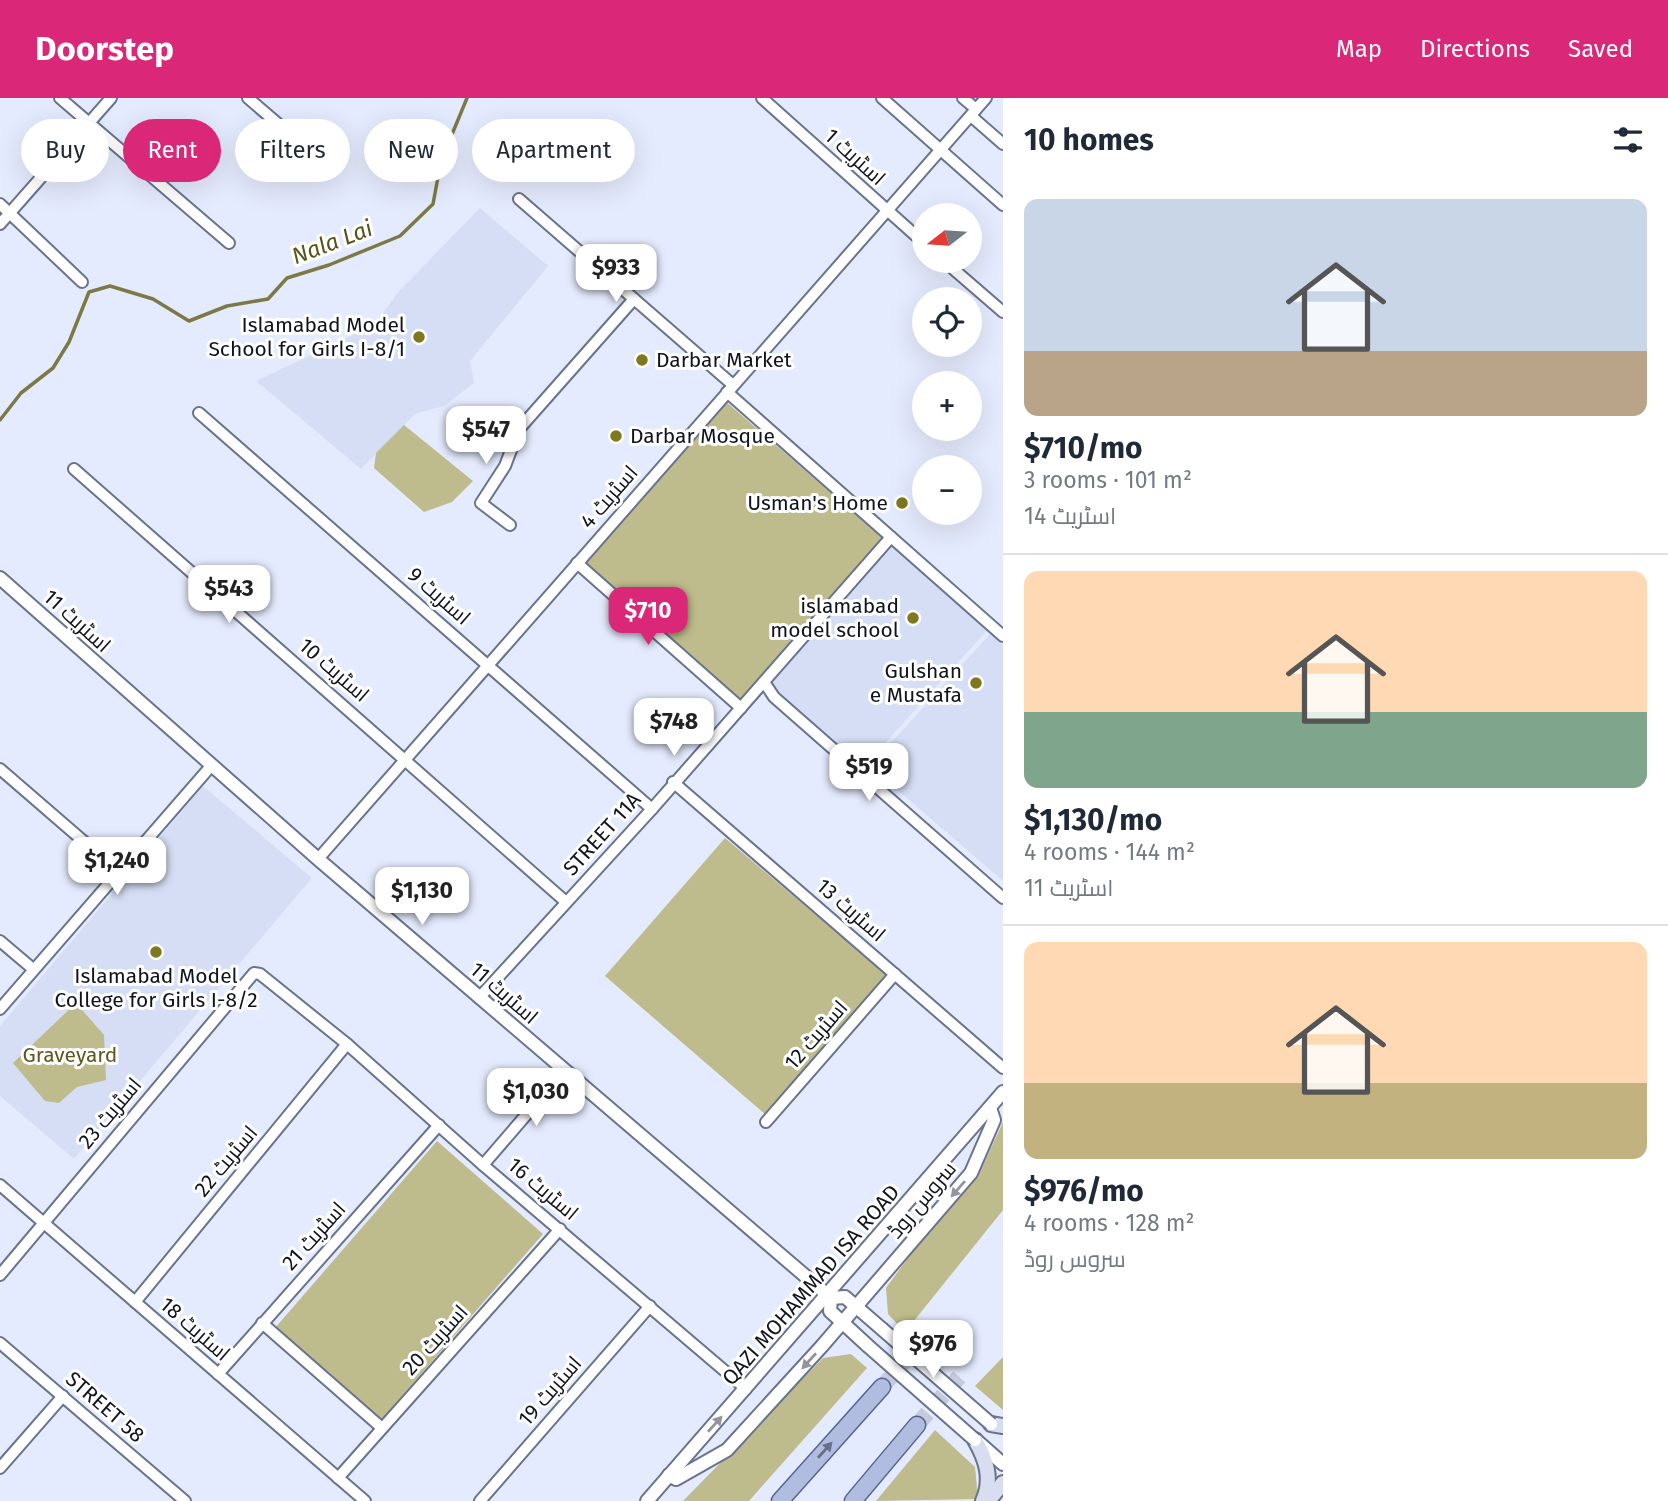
<!DOCTYPE html>
<meta charset="utf-8">
<style>
:root{--surface:#fff;--page:#f2f2f3;--text:#1f2937;--muted:#747a83;--line:#e0e1e3;--accent:#db2777}
body{margin:0;font-family:"Fira Sans",Cairo,sans-serif;background:var(--page);color:var(--text);height:100vh;display:flex;flex-direction:column;font-size:26px;white-space:nowrap}
*{box-sizing:border-box;margin:0}
p{font-size:23px;color:var(--muted)}
.icon{flex:none;width:38px;height:38px;fill:none;stroke:currentColor;stroke-width:2;stroke-linecap:round;stroke-linejoin:round}
.map{position:relative;flex:1;overflow:hidden}
.drawer{display:flex;flex-direction:column;background:var(--surface);width:665px}
.drawer>*{flex:none}
.guide{position:absolute;left:21px;top:21px;width:665px;height:63px;display:flex;gap:14px}
.needle{width:46px;rotate:253deg}
.controls{position:absolute;left:912px;top:105px;display:grid;gap:14px}
.controls a{display:grid;place-items:center;width:70px;height:70px;border-radius:50%;background:var(--surface);box-shadow:0 7px 28px #0002;font-size:35px}
.price{position:absolute;translate:-50% -60px;padding:0 16px;border-radius:14px;background:#fff;color:#222;font-size:23px;line-height:46px;filter:drop-shadow(0 2px 4px #0008)}
.price::after{content:'';position:absolute;left:50%;top:42px;width:21px;height:16px;margin-left:-10px;background:inherit;clip-path:polygon(0 0,100% 0,50% 100%)}
.price.on{background:var(--accent);color:#fff}
ul{padding:0;list-style:none}
li{display:grid;align-content:center;gap:14px;height:371px;padding:0 21px}
li+li{border-top:2px solid var(--line)}
li span{display:grid;place-items:center;height:217px;border-radius:14px;color:#555}
li>.icon{margin-inline-start:auto}
span .icon{width:126px;height:126px;fill:#fffc;stroke-width:1}
li b{font-size:30px}
h2{display:flex;justify-content:space-between;align-items:center;height:84px;padding:0 21px;font-size:30px}
.pill{padding:0 24px;border-radius:32px;background:var(--surface);box-shadow:0 7px 28px #0002;font-size:24px;line-height:63px}
.pill.on{background:var(--accent);color:#fff}
header{display:flex;align-items:center;gap:42px;box-sizing:border-box;height:98px;padding:0 35px;background:var(--accent);color:#fff}
header strong{font-size:33px}
nav{display:flex;gap:38px;margin-inline-start:auto;font-size:24px}
main{display:flex;flex:1;min-height:0}
.map>svg:first-child{display:block}
.built{fill:#d6def5}
.green{fill:#bebb8c}
.lines{fill:none;stroke-linecap:round;stroke-linejoin:round}
.stream{stroke:#7c7945;stroke-width:3.5}
.primary-tunnel{stroke:#c5cbdc;stroke-width:16;stroke-dasharray:16 8;stroke-linecap:butt}
.minor-casing{stroke:#6a738e;stroke-width:14}
.tertiary-casing{stroke:#6a738e;stroke-width:16}
.secondary-casing{stroke:#6a738e;stroke-width:18}
.primary-casing{stroke:#56648e;stroke-width:19}
.minor{stroke:#fff;stroke-width:10}
.tertiary{stroke:#fff;stroke-width:12}
.secondary{stroke:#d8ddef;stroke-width:14}
.primary{stroke:#b0bce0;stroke-width:16}
.tertiary-bridge-casing{stroke:#6a738e;stroke-width:16;stroke-linecap:butt}
.tertiary-bridge{stroke:#fff;stroke-width:12}
.oneway{fill:#93959a}
.oneway2{fill:#687089}
.poi-dot{fill:#7f781d;stroke:#fff;stroke-width:2.5}
.labels{text-anchor:middle;stroke-width:6;stroke-linejoin:round;paint-order:stroke}
.street-label{font-size:21px;fill:#10141e;stroke:#fff}
.poi-label{font-size:21px;fill:#10141e;stroke:#fff;text-anchor:end}
.park-label{font-size:21px;fill:#5d581e;stroke:#fff}
.water-label{font-size:23px;font-style:italic;fill:#585318;stroke:#fff}
</style>
<header>
<strong>Doorstep</strong>
<nav><a>Map</a><a>Directions</a><a>Saved</a></nav>
</header>
<main>
<div class="map">
<svg width="1003" height="1403" viewBox="0 0 1003 1403">
<rect width="100%" height="100%" fill="#e5ebfe"/>
<g class="built">
<polygon points="480,110 548,168 470,263 474,285 444,308 415,316 361,371 256,283 374,227 400,192"/>
<polygon points="891,439 991,528 858,675 764,584"/>
<polygon points="990,536 1003,547 1003,783 870,668"/>
<polygon points="203,688 312,780 74,1061 0,998 0,928"/>
</g>
<g class="green">
<polygon points="724,302 885,442 741,610 577,465"/>
<polygon points="404,327 473,383 452,404 424,414 374,370 376,355"/>
<polygon points="725,740 888,878 765,1016 605,878"/>
<polygon points="76,905 104,937 106,982 77,989 59,1005 45,1003 13,965"/>
<polygon points="1003,1024 1003,1112 905,1234 888,1216 886,1190 913,1153 978,1078"/>
<polygon points="437,1043 543,1136 380,1323 275,1230"/>
<polygon points="851,1256 867,1270 749,1403 683,1403 823,1260"/>
<polygon points="1003,1259 1003,1312 975,1288"/>
<polygon points="935,1332 975,1369 978,1401 876,1403"/>
</g>
<g class="lines">
<polyline class="stream" points="0,322 21,295 53,270 69,244 89,194 110,188 153,201 189,223 227,208 268,201 287,180 329,167 400,138 433,106 441,63 467,0"/>
<g class="primary-tunnel">
<polyline points="882,1289 929,1235"/>
<polyline points="917,1327 960,1278"/>
</g>
<defs>
<g id="minor">
<polyline points="60,0 229,145"/>
<polyline points="248,0 326,67"/>
<polyline points="762,0 924,145"/>
<polyline points="882,0 1003,107"/>
<polyline points="963,0 976,11"/>
<polyline points="971,18 1003,46"/>
<polyline points="519,101 733,287"/>
<polyline points="0,106 82,184"/>
<polyline points="0,126 111,0"/>
<polyline points="944,163 1003,214"/>
<polyline points="727,294 1003,538"/>
<polyline points="199,315 652,711"/>
<polyline points="74,371 566,804"/>
<polyline points="510,427 481,405 505,368 519,331 634,201"/>
<polyline points="577,465 741,610"/>
<polyline points="764,584 774,599 1003,800"/>
<polyline points="0,671 118,773"/>
<polyline points="673,684 1003,970"/>
<polyline points="318,761 986,0"/>
<polyline points="0,843 33,871"/>
<polyline points="479,900 652,711 891,439"/>
<polyline points="0,911 211,668"/>
<polyline points="766,1024 895,876"/>
<polyline points="483,1067 564,973"/>
<polyline points="0,1087 365,1403"/>
<polyline points="0,1177 254,875 260,876 347,946 483,1067 746,1291"/>
<polyline points="135,1204 347,946"/>
<polyline points="262,1225 382,1330"/>
<polyline points="0,1245 185,1403"/>
<polyline points="218,1276 439,1027"/>
<polyline points="0,1370 63,1298"/>
<polyline points="338,1380 560,1131"/>
<polyline points="480,1403 650,1208"/>
</g>
<g id="tertiary">
<polyline points="0,480 318,761 831,1200"/>
<polyline points="831,1200 830,1213 868,1248"/>
<polyline points="831,1200 845,1199 882,1231"/>
<polyline points="977,1343 1003,1366"/>
<polyline points="669,1377 676,1381 727,1352 822,1248 971,1075 994,1022 990,1010"/>
<polyline points="647,1403 1003,994"/>
</g>
<g id="secondary">
<polyline points="991,1326 1003,1328"/>
<path d="M975,1342C986,1361 993,1381 983,1403"/>
<polyline points="988,1403 1003,1385"/>
</g>
<g id="primary">
<polyline points="780,1403 882,1289"/>
<polyline points="853,1403 917,1327"/>
</g>
</defs>
<use href="#minor" class="minor-casing"/>
<use href="#tertiary" class="tertiary-casing"/>
<use href="#secondary" class="secondary-casing"/>
<use href="#primary" class="primary-casing"/>
<use href="#minor" class="minor"/>
<use href="#tertiary" class="tertiary"/>
<use href="#secondary" class="secondary"/>
<use href="#primary" class="primary"/>
<defs>
<g id="tertiary-bridge">
<polyline points="882,1231 991,1326"/>
<polyline points="868,1248 975,1342"/>
</g>
</defs>
<use href="#tertiary-bridge" class="tertiary-bridge-casing"/>
<use href="#tertiary-bridge" class="tertiary-bridge"/>
</g>
<defs><path id="oneway-solid" d="M-6-.8H1V-3.2L6.5 0L1 3.2V.8H-6Z" transform="scale(1.75)"/></defs>
<g class="oneway">
<use href="#oneway-solid" transform="translate(958 1091) rotate(131)"/>
<use href="#oneway-solid" transform="translate(809 1263) rotate(132)"/>
<use href="#oneway-solid" transform="translate(715 1326) rotate(-48)"/>
</g>
<use class="oneway2" href="#oneway-solid" transform="translate(825 1352) rotate(-48)"/>
<g class="poi-dot">
<circle cx="419" cy="239" r="7"/>
<circle cx="642" cy="262" r="7"/>
<circle cx="616" cy="338" r="7"/>
<circle cx="902" cy="405" r="7"/>
<circle cx="913" cy="520" r="7"/>
<circle cx="976" cy="585" r="7"/>
<circle cx="156" cy="854" r="7"/>
</g>
<g class="labels">
<g class="street-label">
<text transform="translate(855 59) rotate(42)" y="7">اسٹریٹ 1</text>
<text transform="translate(609 399) rotate(-49)" y="7">اسٹریٹ 4</text>
<text transform="translate(439 498) rotate(41)" y="7">اسٹریٹ 9</text>
<text transform="translate(77 523) rotate(42)" y="7">اسٹریٹ 11</text>
<text transform="translate(334 572) rotate(41)" y="7">اسٹریٹ 10</text>
<text transform="translate(602 736) rotate(-48)" y="7">STREET 11A</text>
<text transform="translate(851 812) rotate(41)" y="7">اسٹریٹ 13</text>
<text transform="translate(504 895) rotate(41)" y="7">اسٹریٹ 11</text>
<text transform="translate(816 937) rotate(-49)" y="7">اسٹریٹ 12</text>
<text transform="translate(110 1015) rotate(-50)" y="7">اسٹریٹ 23</text>
<text transform="translate(226 1063) rotate(-50)" y="7">اسٹریٹ 22</text>
<text transform="translate(543 1091) rotate(40)" y="7">اسٹریٹ 16</text>
<text transform="translate(922 1102) rotate(-50)" y="7">سروس روڈ</text>
<text transform="translate(314 1138) rotate(-48)" y="7">اسٹریٹ 21</text>
<text transform="translate(811 1187) rotate(-49)" y="7">QAZI MOHAMMAD ISA ROAD</text>
<text transform="translate(195 1231) rotate(41)" y="7">اسٹریٹ 18</text>
<text transform="translate(435 1242) rotate(-48)" y="7">اسٹریٹ 20</text>
<text transform="translate(550 1293) rotate(-49)" y="7">اسٹریٹ 19</text>
<text transform="translate(105 1309) rotate(41)" y="7">STREET 58</text>
</g>
<g class="poi-label">
<text x="405" y="234">Islamabad Model<tspan x="405" dy="24">School for Girls I-8/1</tspan></text>
<text x="656" y="269" text-anchor="start">Darbar Market</text>
<text x="630" y="345" text-anchor="start">Darbar Mosque</text>
<text x="888" y="412">Usman's Home</text>
<text x="899" y="515">islamabad<tspan x="899" dy="24">model school</tspan></text>
<text x="962" y="580">Gulshan<tspan x="962" dy="24">e Mustafa</tspan></text>
<text x="156" y="885" text-anchor="middle">Islamabad Model<tspan x="156" dy="24">College for Girls I-8/2</tspan></text>
</g>
<g class="park-label">
<text x="70" y="964">Graveyard</text>
</g>
<g class="water-label">
<text transform="translate(332 144) rotate(-21)" y="8">Nala Lai</text>
</g>
</g>
</svg>
<div class="controls">
<a><svg class="needle" viewBox="-14 -14 28 28"><path d="M0-13l5 13h-10z" fill="#e53935"/><path d="M0 13l5-13h-10z" fill="#747a83"/></svg></a>
<a><svg class="icon" aria-label="locate" viewBox="0 0 24 24"><circle cx="12" cy="12" r="6"/><path d="M12 2v4M12 18v4M2 12h4M18 12h4"/></svg></a>
<a>+</a>
<a>−</a>
</div>
<b class="price" style="left:616px;top:206px">$933</b>
<b class="price" style="left:486px;top:368px">$547</b>
<b class="price" style="left:229px;top:527px">$543</b>
<b class="price on" style="left:648px;top:549px">$710</b>
<b class="price" style="left:674px;top:660px">$748</b>
<b class="price" style="left:869px;top:705px">$519</b>
<b class="price" style="left:117px;top:799px">$1,240</b>
<b class="price" style="left:422px;top:829px">$1,130</b>
<b class="price" style="left:536px;top:1030px">$1,030</b>
<b class="price" style="left:933px;top:1282px">$976</b>
<div class="guide">
<a class="pill">Buy</a>
<a class="pill on">Rent</a>
<a class="pill">Filters</a>
<a class="pill">New</a>
<a class="pill">Apartment</a>
</div>
</div>
<section class="drawer">
<h2>10 homes<svg class="icon" aria-label="filters" viewBox="0 0 24 24"><path d="M4 7h16M4 17h16"/><circle cx="9" cy="7" r="2"/><circle cx="15" cy="17" r="2"/></svg></h2>
<ul>
<li><span style="background:linear-gradient(#c9d6e8 70%,#b9a48a 0)"><svg class="icon" aria-label="home" viewBox="0 0 24 24"><path d="M3 11l9-7 9 7M6 9v11h12V9"/></svg></span><div><b>$710/mo</b><p>3 rooms · 101 m²</p><p>اسٹریٹ 14</p></div></li>
<li><span style="background:linear-gradient(#ffd9b3 65%,#7fa58c 0)"><svg class="icon" aria-label="home" viewBox="0 0 24 24"><path d="M3 11l9-7 9 7M6 9v11h12V9"/></svg></span><div><b>$1,130/mo</b><p>4 rooms · 144 m²</p><p>اسٹریٹ 11</p></div></li>
<li><span style="background:linear-gradient(#ffd9b3 65%,#c2b280 0)"><svg class="icon" aria-label="home" viewBox="0 0 24 24"><path d="M3 11l9-7 9 7M6 9v11h12V9"/></svg></span><div><b>$976/mo</b><p>4 rooms · 128 m²</p><p>سروس روڈ</p></div></li>
</ul>
</section>
</main>
